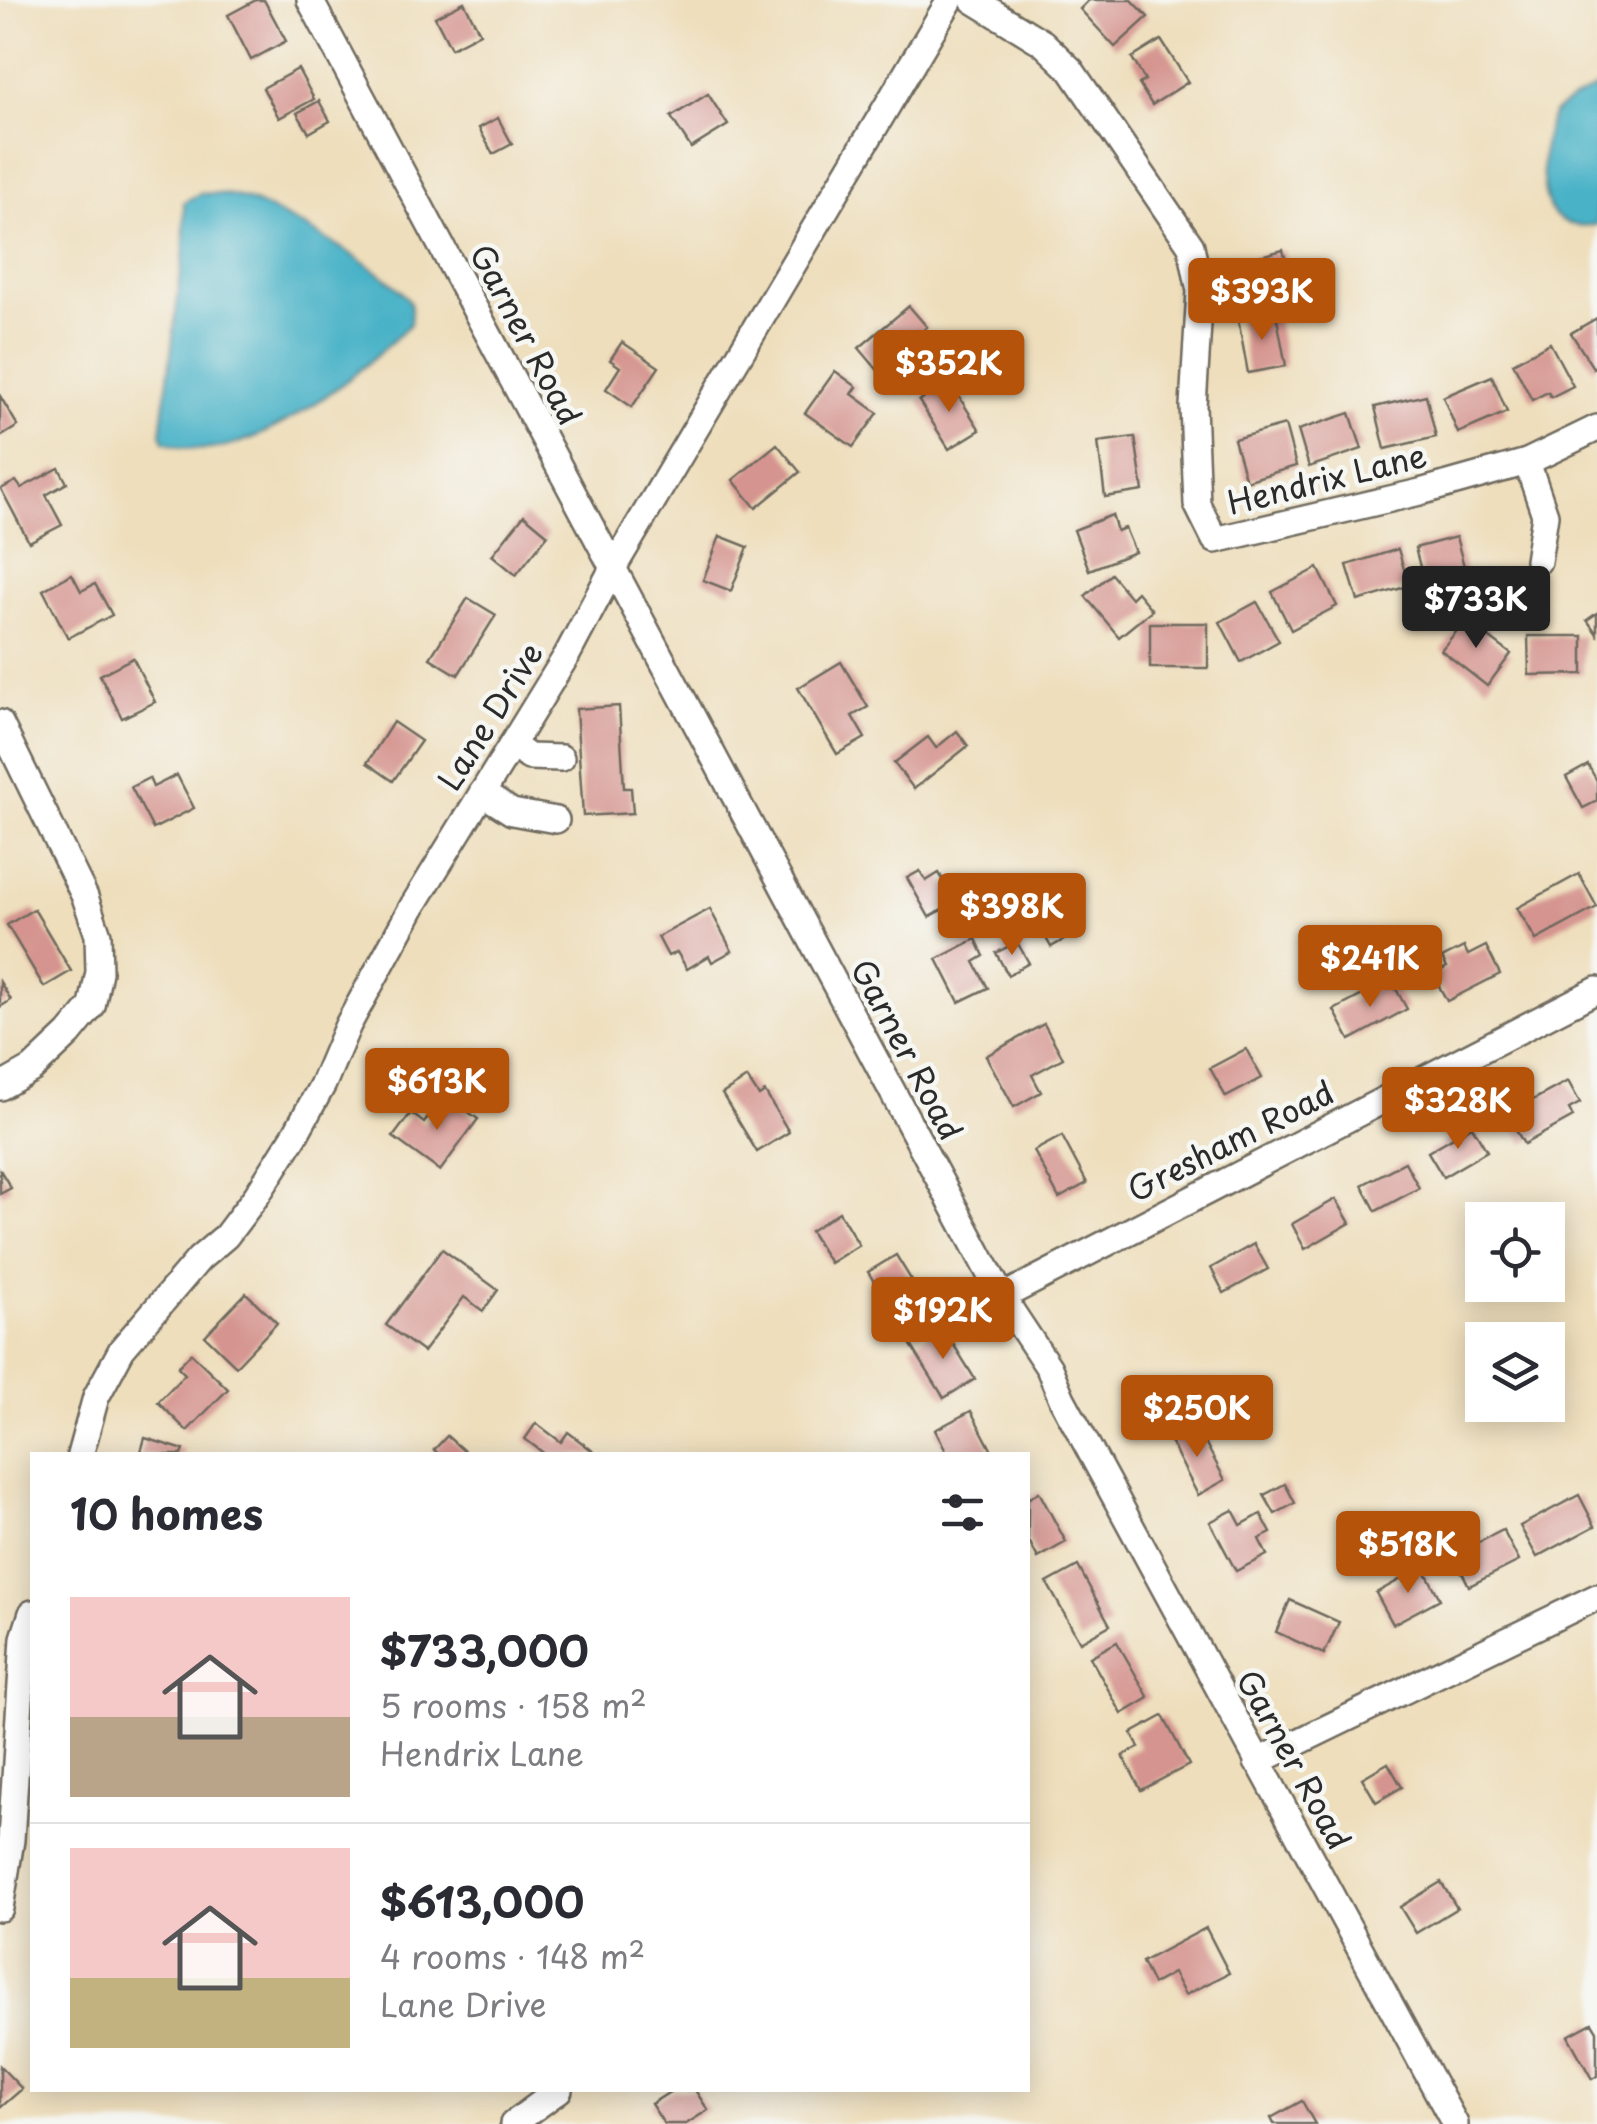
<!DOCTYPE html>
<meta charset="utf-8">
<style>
:root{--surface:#fff;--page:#f7f7f7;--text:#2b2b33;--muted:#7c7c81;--line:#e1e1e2;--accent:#b45309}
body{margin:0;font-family:"Playpen Sans",sans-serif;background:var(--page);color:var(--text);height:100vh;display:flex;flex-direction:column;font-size:38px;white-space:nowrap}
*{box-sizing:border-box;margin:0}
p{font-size:32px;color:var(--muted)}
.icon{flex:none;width:55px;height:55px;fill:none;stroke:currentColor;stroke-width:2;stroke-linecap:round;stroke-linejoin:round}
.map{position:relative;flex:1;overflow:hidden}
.side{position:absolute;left:30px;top:1452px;width:1000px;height:640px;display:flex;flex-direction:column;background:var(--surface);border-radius:0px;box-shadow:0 5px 25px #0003}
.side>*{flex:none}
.controls{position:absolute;left:1465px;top:1202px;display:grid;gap:20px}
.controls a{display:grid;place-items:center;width:100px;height:100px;border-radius:0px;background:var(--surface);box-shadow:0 5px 25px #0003;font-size:50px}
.price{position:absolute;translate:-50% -85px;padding:0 22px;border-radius:10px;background:var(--accent);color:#fff;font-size:32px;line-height:65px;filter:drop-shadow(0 2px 5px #0008)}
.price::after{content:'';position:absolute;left:50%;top:60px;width:30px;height:22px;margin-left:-15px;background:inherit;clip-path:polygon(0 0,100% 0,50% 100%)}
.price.selected{background:#222;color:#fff}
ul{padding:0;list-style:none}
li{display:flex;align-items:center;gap:30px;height:250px;padding:0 40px}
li+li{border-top:2px solid var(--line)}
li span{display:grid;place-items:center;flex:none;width:280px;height:200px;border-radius:0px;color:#555}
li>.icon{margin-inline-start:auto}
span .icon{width:120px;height:120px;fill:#fffc;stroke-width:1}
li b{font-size:42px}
h2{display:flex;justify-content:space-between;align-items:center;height:120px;padding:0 40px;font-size:42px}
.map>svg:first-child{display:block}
.water{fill:#49b2c7;stroke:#3a6e79;stroke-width:2.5}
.building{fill:#d5948f}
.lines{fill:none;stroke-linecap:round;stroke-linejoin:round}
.minor-casing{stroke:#6f6a5e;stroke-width:30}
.minor{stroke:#fff;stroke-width:25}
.labels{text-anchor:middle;stroke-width:9;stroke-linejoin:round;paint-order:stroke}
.street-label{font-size:32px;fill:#2b2b2b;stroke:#f6f6f2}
</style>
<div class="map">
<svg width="1597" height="2124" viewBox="0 0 1597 2124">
<rect width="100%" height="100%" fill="#f6f6f2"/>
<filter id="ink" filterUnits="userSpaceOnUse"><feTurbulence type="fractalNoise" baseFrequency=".01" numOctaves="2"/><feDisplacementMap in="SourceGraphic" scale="20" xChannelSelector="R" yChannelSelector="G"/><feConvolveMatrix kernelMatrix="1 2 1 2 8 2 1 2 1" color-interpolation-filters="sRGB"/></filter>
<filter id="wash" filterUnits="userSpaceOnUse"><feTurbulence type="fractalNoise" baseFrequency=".0048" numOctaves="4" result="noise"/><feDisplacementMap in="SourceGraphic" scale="40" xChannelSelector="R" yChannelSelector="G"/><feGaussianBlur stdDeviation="2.25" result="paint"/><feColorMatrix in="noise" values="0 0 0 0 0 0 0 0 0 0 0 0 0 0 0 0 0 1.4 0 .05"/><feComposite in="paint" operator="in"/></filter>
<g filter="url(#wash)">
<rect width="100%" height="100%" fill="#eedebc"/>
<g class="water">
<path d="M1597,87V225C1580,226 1567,227 1554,214C1537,197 1540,127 1557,110C1567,100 1585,94 1597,87Z"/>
<path d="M201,193C213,194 227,193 239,197C276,208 389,270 409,301C413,308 410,317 410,324C361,373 238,480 164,441L161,433L184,249V202Z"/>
</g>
<g id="blocks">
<g class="building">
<polygon points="256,0 264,0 286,41 251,60 228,15"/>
<polygon points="1089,0 1132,0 1148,17 1115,47 1080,9"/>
<polygon points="464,2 480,33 451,48 435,17"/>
<polygon points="1161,40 1188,82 1152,105 1139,84 1145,80 1132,58"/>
<polygon points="298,69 314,99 279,118 263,88"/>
<polygon points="708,94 728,125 691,148 671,117"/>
<polygon points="319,101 330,121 309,133 297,113"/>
<polygon points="498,118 512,144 493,154 479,128"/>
<polygon points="1283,250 1294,290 1251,301 1241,261"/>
<polygon points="909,306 927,327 902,349 917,366 892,387 859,348"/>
<polygon points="1276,313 1286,366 1248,373 1238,319"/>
<polygon points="1597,318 1597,365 1593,368 1571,333"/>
<polygon points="622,342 659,367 632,407 606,389 620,367 610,360"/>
<polygon points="1550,343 1573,386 1551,397 1548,392 1532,400 1513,363"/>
<polygon points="835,371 857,387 852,394 878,413 853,447 805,413"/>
<polygon points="1492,376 1507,412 1458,433 1443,397"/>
<polygon points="949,381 980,430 949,449 919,401"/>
<polygon points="1426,395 1436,437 1385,449 1375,407"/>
<polygon points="0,396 18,426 0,437"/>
<polygon points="1350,413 1362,449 1309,467 1298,430"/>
<polygon points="1285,425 1296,466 1246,481 1234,439"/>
<polygon points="1135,437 1143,491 1105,497 1098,442"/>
<polygon points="777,444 800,472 756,508 733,480"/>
<polygon points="59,468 67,483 46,495 62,525 29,542 1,489 16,481 21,488"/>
<polygon points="524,515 548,535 516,575 492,555"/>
<polygon points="1112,515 1117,531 1125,528 1135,552 1089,570 1074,530"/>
<polygon points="720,536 748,547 731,591 703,580"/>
<polygon points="1456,537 1468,581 1427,593 1415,548"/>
<polygon points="1398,549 1409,586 1358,601 1347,565"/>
<polygon points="1318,568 1337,606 1291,630 1272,592"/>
<polygon points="72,574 81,591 95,584 112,615 68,638 43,590"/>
<polygon points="1111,574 1131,598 1137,592 1152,610 1119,637 1085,596"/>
<polygon points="468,598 496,615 458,675 430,658"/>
<polygon points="1257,602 1279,641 1241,662 1220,622"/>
<polygon points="1597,613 1597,634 1587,620"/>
<polygon points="1470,615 1489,630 1486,635 1511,654 1487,686 1441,650"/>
<rect x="1150" y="623" width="58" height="45"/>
<polygon points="1528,636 1583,636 1583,674 1529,675"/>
<polygon points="133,658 155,702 122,718 100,675"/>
<polygon points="841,662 868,707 852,716 865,738 837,754 798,688"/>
<polygon points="619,706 624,788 631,788 633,813 583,816 576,709"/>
<polygon points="393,722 421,741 393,781 367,763"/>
<polygon points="957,731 968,746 914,789 894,763 928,737 936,748"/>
<polygon points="1588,765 1597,781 1597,801 1583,808 1566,777"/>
<polygon points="177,775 194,808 153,829 131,787 149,778 153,787"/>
<polygon points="920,871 926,881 939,873 950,891 960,885 966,897 929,917 907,878"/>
<polygon points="1579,874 1597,907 1536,940 1517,908"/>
<polygon points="1049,883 1076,933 1051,947 1023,897"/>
<polygon points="34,909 71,971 44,987 7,925"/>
<polygon points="710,909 732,951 712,962 709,956 687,969 677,952 668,956 658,937"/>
<polygon points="976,939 984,956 974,962 988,988 959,1002 937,959"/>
<polygon points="1017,942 1029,963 1008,975 996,953"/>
<polygon points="1486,946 1500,974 1447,1001 1433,975 1447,967 1442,958 1464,947 1468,955"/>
<polygon points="1391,980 1407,1009 1350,1040 1334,1010"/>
<polygon points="0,982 11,1000 0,1007"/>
<polygon points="1044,1024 1063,1058 1032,1075 1041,1092 1014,1107 986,1056"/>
<polygon points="1246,1049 1262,1078 1226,1097 1210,1068"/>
<polygon points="747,1078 759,1096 765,1092 789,1132 757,1152 722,1094"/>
<polygon points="1568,1081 1580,1103 1569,1109 1573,1117 1524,1144 1507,1114"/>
<polygon points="445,1095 478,1119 440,1171 393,1137 411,1113 424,1123"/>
<polygon points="1472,1126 1487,1151 1443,1177 1428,1152"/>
<polygon points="1062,1136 1087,1183 1059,1198 1034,1151"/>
<polygon points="1405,1162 1419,1188 1376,1211 1362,1185"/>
<polygon points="0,1170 11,1188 0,1194"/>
<polygon points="1336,1199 1350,1223 1305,1249 1292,1224"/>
<polygon points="839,1212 859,1245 830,1263 810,1231"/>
<polygon points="1254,1244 1268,1269 1224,1293 1211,1268"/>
<polygon points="442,1249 498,1290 483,1311 464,1297 423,1352 386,1325"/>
<polygon points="896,1255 928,1307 900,1324 868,1272"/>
<polygon points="246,1293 277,1323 236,1366 205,1336"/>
<polygon points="942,1326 975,1379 944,1398 911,1345"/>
<polygon points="191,1353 228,1389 187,1431 158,1402 185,1374 178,1367"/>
<polygon points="971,1411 994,1455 948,1455 935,1430"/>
<polygon points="536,1423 561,1442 568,1432 598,1455 546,1455 525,1439"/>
<polygon points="1196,1425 1225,1480 1198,1495 1169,1439"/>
<polygon points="447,1436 464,1451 460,1455 440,1455 434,1450"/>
<polygon points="145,1438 184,1450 182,1455 140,1455"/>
<polygon points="1285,1484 1295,1503 1275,1514 1264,1495"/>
<polygon points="1039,1492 1066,1542 1038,1558 1028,1539 1028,1499"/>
<polygon points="1579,1495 1595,1526 1537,1557 1520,1526"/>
<polygon points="1233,1510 1241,1525 1261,1514 1271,1533 1259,1539 1267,1555 1236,1571 1210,1522"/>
<polygon points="1503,1530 1519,1561 1469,1586 1458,1564 1472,1556 1468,1548"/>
<polygon points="1078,1566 1110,1625 1080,1642 1047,1583"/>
<polygon points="1423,1567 1440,1599 1393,1624 1376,1593"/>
<polygon points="1290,1600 1339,1622 1324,1654 1276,1632"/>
<polygon points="1117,1642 1149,1698 1122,1714 1090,1657"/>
<polygon points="1163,1716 1189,1765 1141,1790 1123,1756 1139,1747 1132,1733"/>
<polygon points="1388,1763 1402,1787 1376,1802 1362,1778"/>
<polygon points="1441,1882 1457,1908 1416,1933 1400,1907"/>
<polygon points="1206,1928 1229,1973 1185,1995 1173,1973 1153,1984 1142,1962"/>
<polygon points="1592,2023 1597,2031 1597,2076 1592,2079 1568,2036"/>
<polygon points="0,2066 22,2089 0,2108"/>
<polygon points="673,2090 695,2090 708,2110 686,2124 664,2124 651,2104"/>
<polygon points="1302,2101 1315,2124 1274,2124 1271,2118"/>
</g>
</g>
</g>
<g filter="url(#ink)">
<use href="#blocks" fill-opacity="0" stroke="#6f6a5e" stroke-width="2.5"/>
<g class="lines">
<defs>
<g id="minor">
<polyline points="310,0 1002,1297 1049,1368 1062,1399 1455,2124"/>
<polyline points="973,0 1043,43 1071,70 1191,246 1200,291 1193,406 1197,504 1215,540 1420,492 1527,462 1597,428"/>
<polyline points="1527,462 1545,515 1538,561"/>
<polyline points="0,723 85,897 98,935 99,972 92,1006 69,1034 32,1069 0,1087"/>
<polyline points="512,745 529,757 561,758"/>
<polyline points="482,793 512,812 556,820"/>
<polyline points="1002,1297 1597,990"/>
<polyline points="80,1455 96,1397 122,1349 199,1259 226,1236 257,1195 295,1135 323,1084 348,1025 414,904 567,655 613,568 950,0"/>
<polyline points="1257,1762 1597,1597"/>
<polyline points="0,1908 11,1840 24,1638 32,1613"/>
<polyline points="513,2124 559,2090"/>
</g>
</defs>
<use href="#minor" class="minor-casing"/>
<use href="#minor" class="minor"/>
</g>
</g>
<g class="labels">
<g class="street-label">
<text transform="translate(525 335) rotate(62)" y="11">Garner Road</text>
<text transform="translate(1327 480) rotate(-14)" y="11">Hendrix Lane</text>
<text transform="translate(491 717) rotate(-58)" y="11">Lane Drive</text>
<text transform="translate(906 1050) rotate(62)" y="11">Garner Road</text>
<text transform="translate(1231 1142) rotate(-27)" y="11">Gresham Road</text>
<text transform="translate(1293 1760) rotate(61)" y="11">Garner Road</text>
</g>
</g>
</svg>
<div class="controls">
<a><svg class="icon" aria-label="locate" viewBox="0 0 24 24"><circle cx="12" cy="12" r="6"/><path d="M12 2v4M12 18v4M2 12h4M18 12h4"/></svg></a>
<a><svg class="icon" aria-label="layers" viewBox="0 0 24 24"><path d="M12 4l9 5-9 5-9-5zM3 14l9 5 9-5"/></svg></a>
</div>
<b class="price" style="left:1262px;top:343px">$393K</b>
<b class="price" style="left:949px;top:415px">$352K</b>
<b class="price selected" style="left:1476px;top:651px">$733K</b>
<b class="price" style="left:1012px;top:958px">$398K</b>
<b class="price" style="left:1370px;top:1010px">$241K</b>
<b class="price" style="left:437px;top:1133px">$613K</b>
<b class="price" style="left:1458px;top:1152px">$328K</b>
<b class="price" style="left:943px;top:1362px">$192K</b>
<b class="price" style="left:1197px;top:1460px">$250K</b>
<b class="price" style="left:1408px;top:1596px">$518K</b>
<section class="side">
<h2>10 homes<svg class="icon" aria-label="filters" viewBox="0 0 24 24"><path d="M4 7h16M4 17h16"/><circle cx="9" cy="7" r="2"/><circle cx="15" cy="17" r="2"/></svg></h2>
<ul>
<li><span style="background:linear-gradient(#f6c9c9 60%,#b9a48a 0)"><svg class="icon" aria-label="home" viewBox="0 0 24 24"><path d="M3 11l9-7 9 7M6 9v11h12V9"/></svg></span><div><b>$733,000</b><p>5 rooms · 158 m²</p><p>Hendrix Lane</p></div></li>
<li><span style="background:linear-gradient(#f6c9c9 65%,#c2b280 0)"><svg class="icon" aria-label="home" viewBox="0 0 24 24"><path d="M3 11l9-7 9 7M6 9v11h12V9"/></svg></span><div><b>$613,000</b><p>4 rooms · 148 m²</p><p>Lane Drive</p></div></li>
</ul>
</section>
</div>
